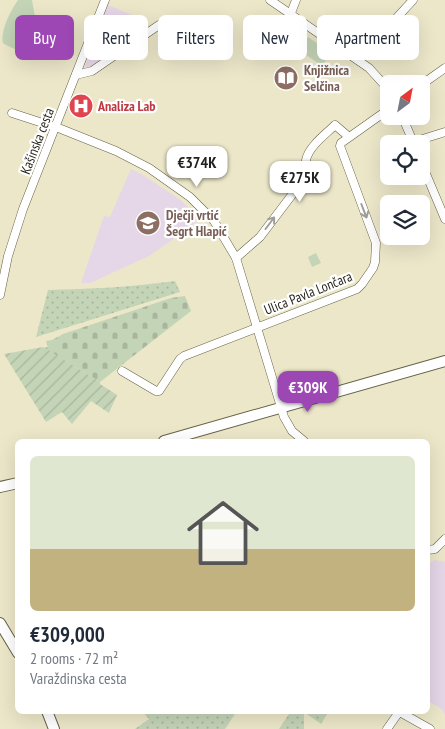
<!DOCTYPE html>
<meta charset="utf-8">
<style>
:root{--surface:#fff;--page:#f2f2f3;--text:#1f2937;--muted:#747a83;--line:#e0e1e3;--accent:#9c47b4}
body{margin:0;font-family:"PT Sans Narrow",sans-serif;background:var(--page);color:var(--text);height:100vh;display:flex;flex-direction:column;font-size:19px;white-space:nowrap}
*{box-sizing:border-box;margin:0}
p{font-size:16px;color:var(--muted)}
.icon{flex:none;width:28px;height:28px;fill:none;stroke:currentColor;stroke-width:2;stroke-linecap:round;stroke-linejoin:round}
.map{position:relative;flex:1;overflow:hidden}
.drawer{position:absolute;left:15px;top:439px;width:415px;height:275px;display:flex;flex-direction:column;background:var(--surface);border-radius:8px;box-shadow:0 5px 20px #0002}
.drawer>*{flex:none}
.top-card{position:absolute;left:15px;top:15px;width:415px;height:45px;display:flex;gap:10px}
.needle{width:32px;rotate:32deg}
.controls{position:absolute;left:380px;top:75px;display:grid;gap:10px}
.controls a{display:grid;place-items:center;width:50px;height:50px;border-radius:8px;background:var(--surface);box-shadow:0 5px 20px #0002;font-size:25px}
.price{position:absolute;translate:-50% -42px;padding:0 11px;border-radius:10px;background:#fff;color:#222;font-size:16px;line-height:32px;filter:drop-shadow(0 1px 2px #0008)}
.price::after{content:'';position:absolute;left:50%;top:30px;width:15px;height:11px;margin-left:-8px;background:inherit;clip-path:polygon(0 0,100% 0,50% 100%)}
.price.current{background:var(--accent);color:#fff}
ul{padding:0;list-style:none}
li{display:grid;align-content:center;gap:10px;height:265px;padding:0 15px}
li+li{border-top:1px solid var(--line)}
li span{display:grid;place-items:center;height:155px;border-radius:8px;color:#555}
li>.icon{margin-inline-start:auto}
span .icon{width:90px;height:90px;fill:#fffc;stroke-width:1}
li b{font-size:21px}
.tag{padding:0 18px;border-radius:8px;background:var(--surface);box-shadow:0 5px 20px #0002;font-size:18px;line-height:45px}
.tag.current{background:var(--accent);color:#fff}
.map>svg:first-child{display:block}
.education{fill:#e5d6e8}
.grass{fill:url(#grass-dots)}
.cemetery{fill:url(#cemetery-stones)}
.park{fill:#c4d4b7}
.garden{fill:url(#garden-furrows)}
.lines{fill:none;stroke-linecap:round;stroke-linejoin:round}
.minor-casing{stroke:#666248;stroke-width:9}
.major-casing{stroke:#666248;stroke-width:12}
.minor{stroke:#fff;stroke-width:8}
.major{stroke:#fff;stroke-width:10}
.oneway{stroke:#9f9e99}
.labels{text-anchor:middle;stroke-width:4.5;stroke-linejoin:round;paint-order:stroke}
.education-label{font-size:14px;font-weight:bold;fill:#785e54;stroke:#fff;text-anchor:start}
.health-label{font-size:14px;font-weight:bold;fill:#be3a42;stroke:#fff;text-anchor:start}
.street-label{font-size:14px;fill:#2a281d;stroke:#fff}
</style>
<div class="map">
<svg width="445" height="729" viewBox="0 0 445 729">
<defs>
<pattern id="grass-dots" width="8" height="8" patternUnits="userSpaceOnUse" patternTransform="scale(1.25)"><rect width="8" height="8" fill="#c4d4b7"/><path d="M2 2h.1M6 6h.1" fill="none" stroke="#a9b69d" stroke-width="1.8" stroke-linecap="round"/></pattern>
<pattern id="cemetery-stones" width="16" height="16" patternUnits="userSpaceOnUse" patternTransform="scale(1.25)"><rect width="16" height="16" fill="#c4d4b7"/><path d="M2 7V4a2 2 0 0 1 4 0v3zM10 15v-3a2 2 0 0 1 4 0v3z" fill="#a9b69d"/></pattern>
<pattern id="garden-furrows" width="10" height="10" patternUnits="userSpaceOnUse" patternTransform="scale(1.25)"><rect width="10" height="10" fill="#c4d4b7"/><path d="M-1 1l2-2M0 10L10 0M9 11l2-2" fill="none" stroke="#a9b69d"/></pattern>
</defs>
<rect width="100%" height="100%" fill="#ece7c9"/>
<g class="education">
<polygon points="108,5 132,15 119,27 130,42 87,68 85,66"/>
<polygon points="131,169 143,175 179,199 200,218 189,228 149,256 90,283 81,283 104,216 110,217"/>
<polygon points="435,560 445,562 445,715 442,709 428,701 428,564"/>
</g>
<g class="grass">
<path d="M175,281L180,292L36,337L48,290C91,289 133,287 175,281Z"/>
<polygon points="142,711 237,711 225,729 135,729 149,719"/>
<polygon points="291,711 329,711 321,724 304,712 304,729 279,729"/>
</g>
<polygon class="cemetery" points="185,296 191,311 100,382 44,348 48,347 46,341 52,340 63,334 171,298"/>
<g class="park">
<path d="M18,0H32L35,17L18,51C14,48 6,46 3,43C0,31 11,10 18,0Z"/>
<polygon points="292,24 301,30 292,43 283,37"/>
<polygon points="308,37 331,53 322,66 299,50"/>
<polygon points="316,253 321,263 312,267 308,257"/>
</g>
<polygon class="garden" points="43,347 100,382 100,384 117,395 109,413 91,401 72,424 62,412 46,422 4,354"/>
<g class="lines">
<defs>
<g id="minor">
<polyline points="270,0 369,68 389,90"/>
<polyline points="278,34 291,13 296,0"/>
<polyline points="358,60 413,0"/>
<polyline points="76,75 92,71 159,25 166,24 191,41"/>
<polyline points="421,85 445,68"/>
<polyline points="12,113 61,129 116,151 149,168 190,197 214,221 236,258 284,417 292,431 304,441"/>
<polyline points="402,116 414,144"/>
<polyline points="413,142 445,132"/>
<polyline points="421,162 445,219"/>
<path d="M236,258L260,237L304,179C309,172 305,167 306,160C309,146 326,134 335,125L349,137"/>
<polyline points="0,295 8,256 23,209 105,0"/>
<polyline points="122,371 156,391 159,391 180,359 184,356 357,289 362,284 373,268 375,262 376,243 340,146 341,143 389,109"/>
<polyline points="428,550 435,549 445,539"/>
<polyline points="398,711 430,729"/>
<polyline points="387,729 399,712"/>
</g>
<g id="major">
<polyline points="164,441 445,361"/>
<polyline points="0,487 18,483"/>
<polyline points="0,623 18,653"/>
<polyline points="47,711 54,729"/>
</g>
</defs>
<use href="#minor" class="minor-casing"/>
<use href="#major" class="major-casing"/>
<use href="#minor" class="minor"/>
<use href="#major" class="major"/>
</g>
<defs><path id="oneway-shaft" d="M-6 0H5M1.5-3L5.5 0L1.5 3" fill="none" stroke-width="1.6" stroke-linecap="round" stroke-linejoin="round" transform="scale(1.25)"/></defs>
<g class="oneway">
<use href="#oneway-shaft" transform="translate(364 211) rotate(69)"/>
<use href="#oneway-shaft" transform="translate(270 223) rotate(-53)"/>
</g>
<defs>
<symbol id="library-disc" viewBox="-11 -11 22 22"><circle r="9.5" fill="#8d6e63" stroke="#fff"/><path d="M-6-4Q-3-5.5-.7-3.5V5Q-3 3-6 4ZM6-4Q3-5.5 .7-3.5V5Q3 3 6 4Z" fill="#fff"/></symbol>
<symbol id="hospital-disc" viewBox="-11 -11 22 22"><circle r="9.5" fill="#e0444e" stroke="#fff"/><path d="M-5-5h3v3.5h4V-5h3V5h-3V1.5h-4V5h-3Z" fill="#fff"/></symbol>
<symbol id="school-disc" viewBox="-11 -11 22 22"><circle r="9.5" fill="#8d6e63" stroke="#fff"/><path d="M0-5L7-2L0 1L-7-2ZM-4 1L0 2.5L4 1V4Q0 6-4 4Z" fill="#fff"/></symbol>
</defs>
<g fill-rule="evenodd">
<use href="#library-disc" x="272" y="64" width="28" height="28"/>
<use href="#hospital-disc" x="67" y="92" width="28" height="28"/>
<use href="#school-disc" x="134" y="209" width="28" height="28"/>
</g>
<g class="labels">
<g class="education-label">
<text x="304" y="75">Knjižnica<tspan x="304" dy="16">Selčina</tspan></text>
<text x="166" y="220">Dječji vrtić<tspan x="166" dy="16">Šegrt Hlapić</tspan></text>
</g>
<g class="health-label">
<text x="98" y="111">Analiza Lab</text>
</g>
<g class="street-label">
<text transform="translate(37 141) rotate(-69)" y="5">Kašinska cesta</text>
<text transform="translate(308 293) rotate(-22)" y="5">Ulica Pavla Lončara</text>
</g>
</g>
</svg>
<div class="controls">
<a><svg class="needle" viewBox="-14 -14 28 28"><path d="M0-13l5 13h-10z" fill="#e53935"/><path d="M0 13l5-13h-10z" fill="#747a83"/></svg></a>
<a><svg class="icon" aria-label="locate" viewBox="0 0 24 24"><circle cx="12" cy="12" r="6"/><path d="M12 2v4M12 18v4M2 12h4M18 12h4"/></svg></a>
<a><svg class="icon" aria-label="layers" viewBox="0 0 24 24"><path d="M12 4l9 5-9 5-9-5zM3 14l9 5 9-5"/></svg></a>
</div>
<b class="price" style="left:197px;top:188px">€374K</b>
<b class="price" style="left:300px;top:203px">€275K</b>
<b class="price current" style="left:308px;top:413px">€309K</b>
<div class="top-card">
<a class="tag current">Buy</a>
<a class="tag">Rent</a>
<a class="tag">Filters</a>
<a class="tag">New</a>
<a class="tag">Apartment</a>
</div>
<section class="drawer">
<ul>
<li><span style="background:linear-gradient(#dfe7d0 60%,#c2b280 0)"><svg class="icon" aria-label="home" viewBox="0 0 24 24"><path d="M3 11l9-7 9 7M6 9v11h12V9"/></svg></span><div><b>€309,000</b><p>2 rooms · 72 m²</p><p>Varaždinska cesta</p></div></li>
</ul>
</section>
</div>
